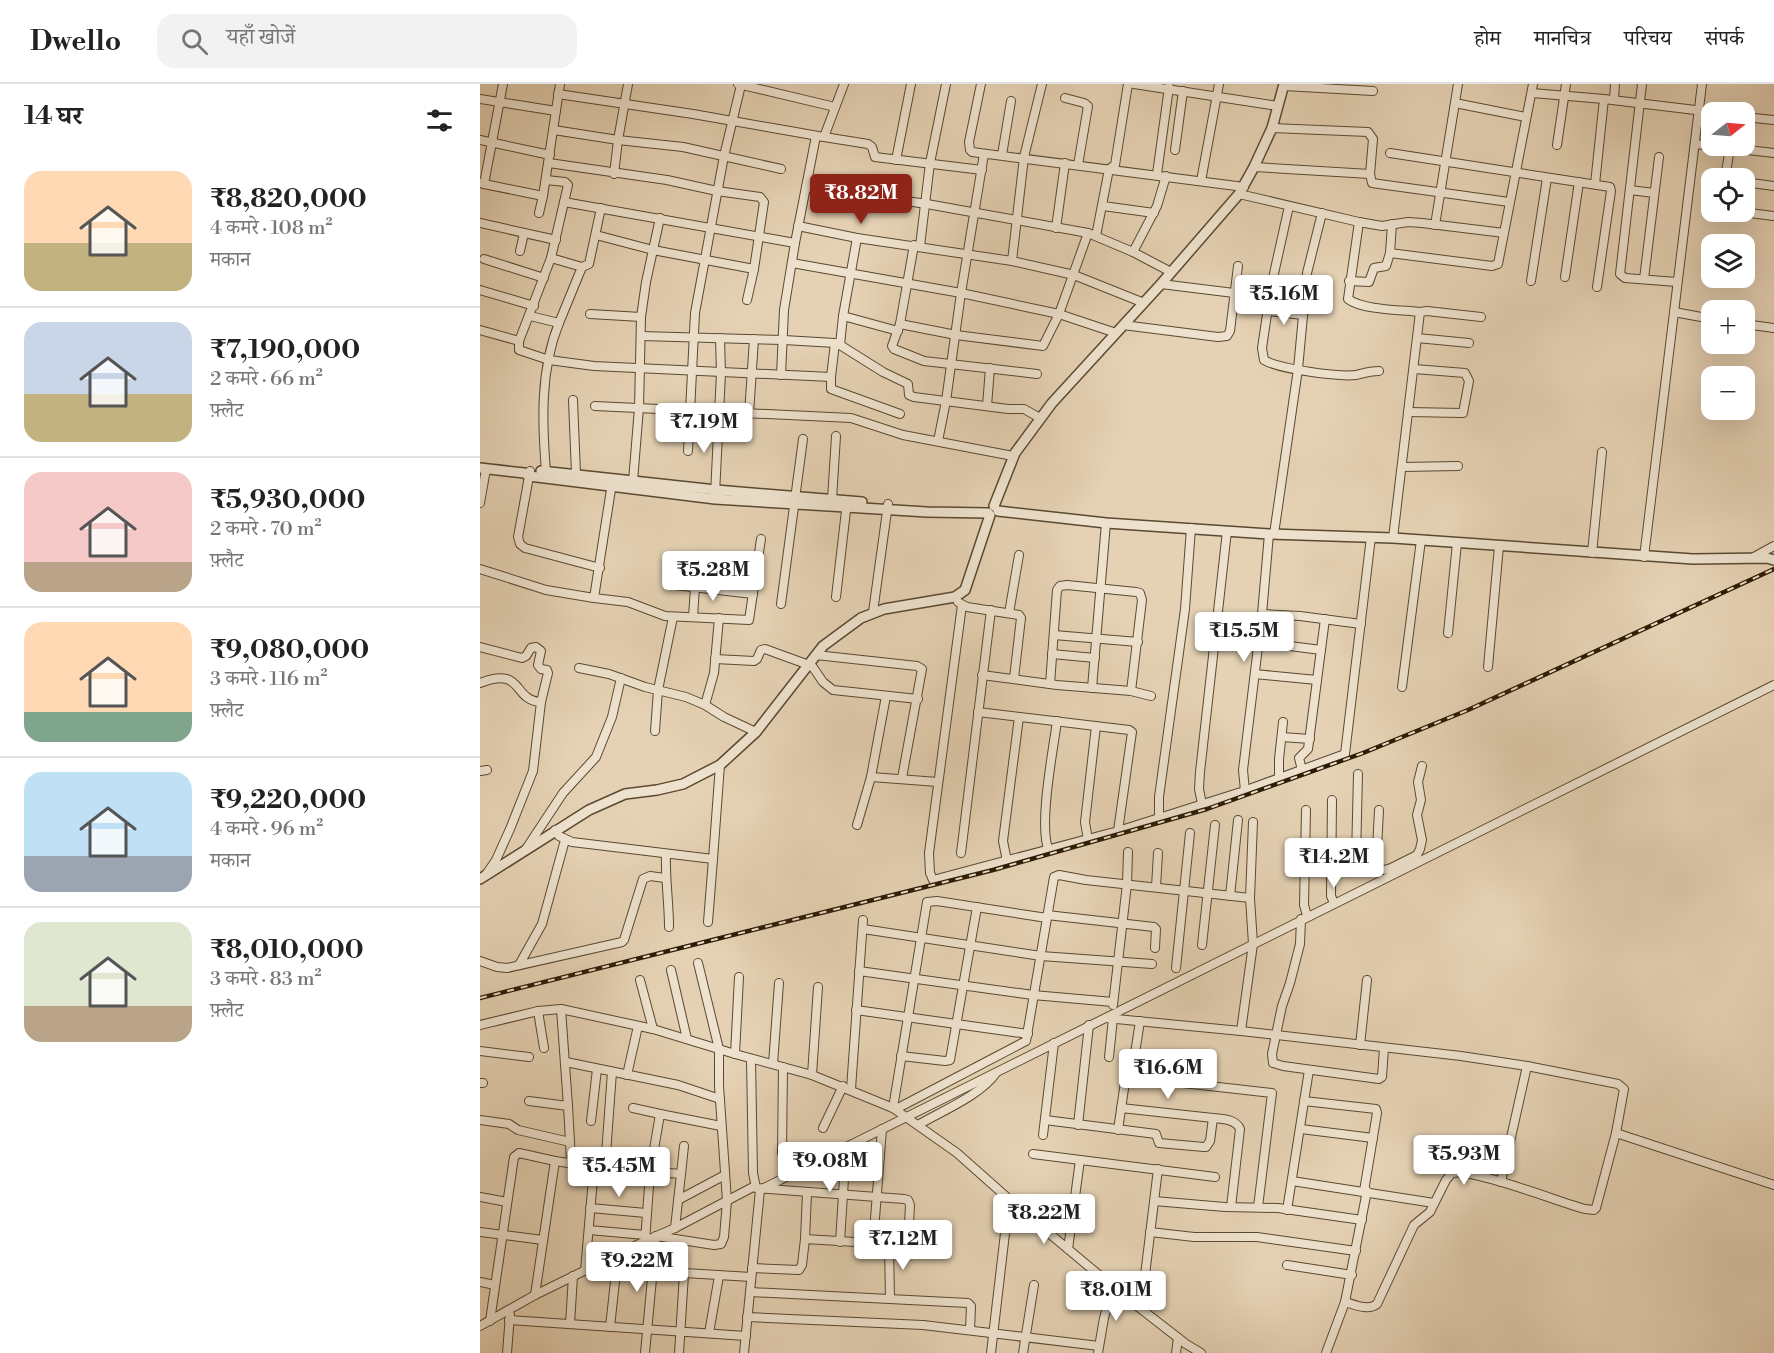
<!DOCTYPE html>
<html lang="hi">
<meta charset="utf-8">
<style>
:root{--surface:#fff;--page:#f2f2f2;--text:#222;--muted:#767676;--line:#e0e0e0;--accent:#8f2418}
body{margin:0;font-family:"Libre Bodoni","Noto Serif Devanagari",serif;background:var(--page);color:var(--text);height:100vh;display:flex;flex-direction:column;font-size:22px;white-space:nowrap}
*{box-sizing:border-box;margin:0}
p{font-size:20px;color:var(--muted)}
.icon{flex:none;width:33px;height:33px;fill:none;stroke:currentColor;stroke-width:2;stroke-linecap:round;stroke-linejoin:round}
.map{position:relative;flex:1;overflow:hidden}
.panel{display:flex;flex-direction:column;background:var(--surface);width:480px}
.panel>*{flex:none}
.needle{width:39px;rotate:73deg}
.controls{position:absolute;left:1221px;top:18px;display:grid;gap:12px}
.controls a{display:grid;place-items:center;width:54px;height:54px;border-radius:12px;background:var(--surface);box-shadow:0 6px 24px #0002;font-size:30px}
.price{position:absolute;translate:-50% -51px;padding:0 14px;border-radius:6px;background:#fff;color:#222;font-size:20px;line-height:39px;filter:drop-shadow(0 2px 3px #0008)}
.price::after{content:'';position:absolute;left:50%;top:36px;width:18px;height:14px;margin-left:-9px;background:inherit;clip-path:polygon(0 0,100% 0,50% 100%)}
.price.selected{background:var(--accent);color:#fff}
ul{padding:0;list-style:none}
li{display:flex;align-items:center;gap:18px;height:150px;padding:0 24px}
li+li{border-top:2px solid var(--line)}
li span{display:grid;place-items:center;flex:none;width:168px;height:120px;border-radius:18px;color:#555}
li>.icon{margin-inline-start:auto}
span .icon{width:72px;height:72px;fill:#fffc;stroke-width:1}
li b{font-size:26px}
h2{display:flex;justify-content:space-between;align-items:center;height:72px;padding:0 24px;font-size:26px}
header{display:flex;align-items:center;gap:36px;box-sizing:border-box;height:84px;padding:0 30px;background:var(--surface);border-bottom:2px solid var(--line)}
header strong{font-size:28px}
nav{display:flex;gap:33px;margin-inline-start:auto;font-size:21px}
.search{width:420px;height:54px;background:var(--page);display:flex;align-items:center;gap:15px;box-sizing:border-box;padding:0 21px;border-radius:18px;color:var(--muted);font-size:22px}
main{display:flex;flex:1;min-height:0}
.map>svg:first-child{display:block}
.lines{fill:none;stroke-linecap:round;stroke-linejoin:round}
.minor-casing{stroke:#5a4930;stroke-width:10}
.tertiary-casing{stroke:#5a4930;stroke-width:12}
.minor{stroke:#eee2ce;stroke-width:8}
.tertiary{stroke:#eee2ce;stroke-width:9}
.rail-casing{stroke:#2c1b04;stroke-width:4.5}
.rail{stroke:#eee2ce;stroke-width:2;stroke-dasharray:7;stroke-linecap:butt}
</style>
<header>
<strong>Dwello</strong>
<div class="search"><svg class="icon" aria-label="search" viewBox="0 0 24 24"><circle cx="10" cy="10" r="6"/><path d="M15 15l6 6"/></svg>यहाँ खोजें</div>
<nav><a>होम</a><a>मानचित्र</a><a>परिचय</a><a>संपर्क</a></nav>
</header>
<main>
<section class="panel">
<h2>14 घर<svg class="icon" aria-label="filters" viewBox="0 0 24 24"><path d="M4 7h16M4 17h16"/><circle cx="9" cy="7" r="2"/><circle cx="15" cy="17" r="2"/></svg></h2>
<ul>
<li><span style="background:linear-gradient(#ffd9b3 60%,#c2b280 0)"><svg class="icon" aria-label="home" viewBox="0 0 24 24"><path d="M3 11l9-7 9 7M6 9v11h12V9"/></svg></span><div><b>₹8,820,000</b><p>4 कमरे · 108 m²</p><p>मकान</p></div></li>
<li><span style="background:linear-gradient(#c9d6e8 60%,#c2b280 0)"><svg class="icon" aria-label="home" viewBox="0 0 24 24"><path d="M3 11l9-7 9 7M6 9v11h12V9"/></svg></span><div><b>₹7,190,000</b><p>2 कमरे · 66 m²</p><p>फ़्लैट</p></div></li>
<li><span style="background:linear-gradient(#f6c9c9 75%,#b9a48a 0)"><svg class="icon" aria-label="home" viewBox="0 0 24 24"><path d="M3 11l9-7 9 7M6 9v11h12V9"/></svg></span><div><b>₹5,930,000</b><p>2 कमरे · 70 m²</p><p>फ़्लैट</p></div></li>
<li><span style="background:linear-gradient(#ffd9b3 75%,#7fa58c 0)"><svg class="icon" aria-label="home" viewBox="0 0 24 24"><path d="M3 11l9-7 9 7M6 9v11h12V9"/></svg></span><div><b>₹9,080,000</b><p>3 कमरे · 116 m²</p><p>फ़्लैट</p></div></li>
<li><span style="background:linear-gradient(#bfe0f5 70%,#9aa5b1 0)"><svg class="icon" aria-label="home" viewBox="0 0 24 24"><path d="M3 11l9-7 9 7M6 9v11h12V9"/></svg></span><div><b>₹9,220,000</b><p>4 कमरे · 96 m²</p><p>मकान</p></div></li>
<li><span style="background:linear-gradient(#dfe7d0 70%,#b9a48a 0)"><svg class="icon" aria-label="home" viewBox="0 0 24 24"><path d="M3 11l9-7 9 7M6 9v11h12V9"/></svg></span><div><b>₹8,010,000</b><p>3 कमरे · 83 m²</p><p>फ़्लैट</p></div></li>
</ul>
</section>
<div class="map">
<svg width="1294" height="1269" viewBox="0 0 1294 1269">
<rect width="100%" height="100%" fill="#e5d2b4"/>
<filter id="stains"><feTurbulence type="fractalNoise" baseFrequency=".00333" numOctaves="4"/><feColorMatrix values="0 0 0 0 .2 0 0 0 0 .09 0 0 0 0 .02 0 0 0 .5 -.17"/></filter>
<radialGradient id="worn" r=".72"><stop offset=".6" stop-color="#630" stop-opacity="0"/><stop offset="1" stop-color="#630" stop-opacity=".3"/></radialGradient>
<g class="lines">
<defs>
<g id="minor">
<polyline points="258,0 355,23"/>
<polyline points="501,0 489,58 490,66 492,68 764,103"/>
<polyline points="654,0 798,22"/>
<polyline points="1162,0 1140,190 1145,194 1197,198"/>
<polyline points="804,2 893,7"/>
<polyline points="1052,9 1124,15 1232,28"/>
<polyline points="78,10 213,30 344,53 364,0"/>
<polyline points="585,14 604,19 608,22 598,81"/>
<polyline points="0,15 76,27"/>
<polyline points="1134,16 1135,0"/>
<polyline points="975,19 1046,33"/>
<polyline points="1264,33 1294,36"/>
<polyline points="792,44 888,48 893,55 890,90"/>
<polyline points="74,46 138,56 203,63 301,85"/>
<polyline points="344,53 388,60 392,63 395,73 502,86"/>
<polyline points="0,56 70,71"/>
<polyline points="1215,60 1294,69"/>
<polyline points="1077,61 1086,0"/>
<polyline points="695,66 703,7"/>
<polyline points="910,69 1130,103 1131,107 1117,203"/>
<polyline points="522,71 531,17"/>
<polyline points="416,76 431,0"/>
<polyline points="69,79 187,96 237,107 280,113 284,118 274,185 173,166 116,151"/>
<polyline points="774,83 890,90 892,99 1029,118"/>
<polyline points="134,90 138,56 148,0"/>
<polyline points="677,90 689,3"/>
<polyline points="1245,94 1250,64"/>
<polyline points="66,96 85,98 88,101 71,174 39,257 39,266 69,276 114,282 351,293 355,259"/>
<polyline points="721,97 739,0"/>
<polyline points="1264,98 1294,102"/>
<polyline points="0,99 4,100 23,0"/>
<polyline points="4,100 63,112 59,129"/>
<polyline points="1115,100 1124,15"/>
<polyline points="326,103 447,120 608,149 653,168 691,188"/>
<polyline points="1150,106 1174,109"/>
<path d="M759,110L879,138L868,215C882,226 922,226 940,228L913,454"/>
<polyline points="63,112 80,0"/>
<polyline points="84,118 315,159 336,52"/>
<polyline points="623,122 674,129"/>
<path d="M809,122L791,203L782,264L784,276C799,285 858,293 876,291C884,289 890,287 899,287"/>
<polyline points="1261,128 1294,132"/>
<polyline points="879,138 902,142 928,138 942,139 1024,149"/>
<polyline points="0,139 76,156"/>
<polyline points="912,140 910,169 1012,182 1018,180 1053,0"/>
<polyline points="955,141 978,0"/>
<polyline points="318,142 377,154 532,177 594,191 664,219"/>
<polyline points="576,144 585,79"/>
<polyline points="616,152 629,85 635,81 648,0"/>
<polyline points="377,154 363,232 418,247"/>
<polyline points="434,161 420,240 412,262 414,265 444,277 557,290"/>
<polyline points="440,162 450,79 466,0"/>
<polyline points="40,167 44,149"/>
<polyline points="653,168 677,122 686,92"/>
<polyline points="71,174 102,183 79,239"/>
<polyline points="4,175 64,194"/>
<polyline points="532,177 544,73 562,0"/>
<polyline points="312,179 481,209 579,230 636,249"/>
<polyline points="102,183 109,180 121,124"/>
<polyline points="1085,193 1099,98"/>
<polyline points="1164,195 1179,73"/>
<polyline points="869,197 889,198 894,184 906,182 910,169"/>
<polyline points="1051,197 1067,94"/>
<polyline points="681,200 754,209"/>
<polyline points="0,206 54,222"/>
<polyline points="267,216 274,185"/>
<polyline points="788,227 823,231"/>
<polyline points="940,228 947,227 1001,233"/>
<polyline points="1194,228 1232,235"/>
<polyline points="110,230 161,233"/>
<path d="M50,232L79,239C60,286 62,338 66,388"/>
<polyline points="420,240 476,251 563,262 579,230 608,149"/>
<polyline points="1264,240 1294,244"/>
<polyline points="643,241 738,253 747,252 750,247 758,182"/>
<polyline points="0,246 39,257"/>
<polyline points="161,252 304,256 355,259 360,261 403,288 428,300 429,311 434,313 528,325 544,325 560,334"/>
<polyline points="937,254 989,259"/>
<polyline points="360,261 363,232"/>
<polyline points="301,291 304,226 315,159"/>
<polyline points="351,293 351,305 420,330"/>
<polyline points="93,316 96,390"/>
<polyline points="115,322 371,334 423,351 533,372"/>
<polyline points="507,322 510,284"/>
<polyline points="928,328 983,329 989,297 985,289 934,285"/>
<polyline points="269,330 274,255"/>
<polyline points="458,357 466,317 481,209 504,70"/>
<polyline points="208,367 215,229 244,72 261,1"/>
<polyline points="922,383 978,382"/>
<polyline points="50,387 38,453 40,460 45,464 120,484"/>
<polyline points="153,397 159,324 161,233 166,198 180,134"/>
<polyline points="132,399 114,514 148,518 185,532 269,536 281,455"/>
<polyline points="235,410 241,289 240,254"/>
<polyline points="352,415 356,352"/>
<polyline points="0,419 6,385"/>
<polyline points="794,450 818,285 827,189 842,129"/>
<polyline points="1112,469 1122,368"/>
<polyline points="1164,473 1222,0"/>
<polyline points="1274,473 1294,462"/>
<polyline points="0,485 66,506 114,514"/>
<polyline points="195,501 273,510"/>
<polyline points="356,513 367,418"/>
<polyline points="478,518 487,523 539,531 541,534 534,594"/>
<polyline points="301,520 323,355"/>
<polyline points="482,521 449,769 450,789 453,796 638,747 761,708 865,670 891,453"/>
<polyline points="393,528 408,420"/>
<polyline points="529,529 539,471"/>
<polyline points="782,530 820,532 881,540"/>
<polyline points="213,533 215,503"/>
<polyline points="968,549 977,459"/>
<polyline points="574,551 658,558"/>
<polyline points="802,561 841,566"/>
<polyline points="0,563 42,574 46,572 51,564 56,563 61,567 58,581 61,585 67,586 68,589 61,618 53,687 30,745 16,776 7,789"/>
<polyline points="572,570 615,574"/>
<polyline points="336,571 437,582 442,585 422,694"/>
<polyline points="235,575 274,577 277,575 281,566 285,565 329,581"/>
<polyline points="330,579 343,598 353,606 438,615"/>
<polyline points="1008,583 1019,462"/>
<polyline points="99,584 129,590 165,603 206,613 225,621 244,633 276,648"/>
<polyline points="775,590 837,596"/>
<polyline points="502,591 577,601 651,607 671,612"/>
<path d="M0,599C45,582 31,616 61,618"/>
<polyline points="570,600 577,506 580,502 587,501 656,508 660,509 662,516 651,607"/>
<polyline points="922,603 941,456"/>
<polyline points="612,604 626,439"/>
<polyline points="225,621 234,589 239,534"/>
<polyline points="498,628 649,646 652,648 638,747"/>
<polyline points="175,647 178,606 193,533"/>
<polyline points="802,653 830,655"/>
<polyline points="822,686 819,674 828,665 845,535"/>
<polyline points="0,687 7,686"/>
<polyline points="878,690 876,774 881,779 895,782"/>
<polyline points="391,693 458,698"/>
<polyline points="799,695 799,675 803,638"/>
<polyline points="765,707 763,686 782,530 789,450"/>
<polyline points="852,716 851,812 854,819"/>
<polyline points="722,720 719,705 720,688 747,447"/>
<polyline points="826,726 824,821 827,832"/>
<polyline points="679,733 679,713 705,525 711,444"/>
<polyline points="377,741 391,693 406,612"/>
<polyline points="75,746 79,752 92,758 233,775 240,681"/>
<polyline points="608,756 605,738 616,642"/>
<polyline points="46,765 83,709 116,673 132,633 141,594"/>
<path d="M569,767C558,743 573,667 577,637"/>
<polyline points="481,769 511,526"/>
<path d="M186,770C185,794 189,818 189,843"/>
<polyline points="527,777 523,757 539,633"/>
<polyline points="896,785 899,726"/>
<polyline points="896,786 904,786 911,784 937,771 940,765 942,756 937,731 941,716 938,698 942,682"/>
<polyline points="676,803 678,769"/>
<polyline points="750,812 758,736"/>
<polyline points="567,831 674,843 676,845 675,864"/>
<polyline points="821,835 820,860 810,899 802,922 792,970 793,979 803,982 899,995 902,993 904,964"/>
<polyline points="228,838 233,775"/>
<polyline points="383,845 561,872 672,880"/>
<polyline points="722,861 735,741"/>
<polyline points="0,877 17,883 27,884 142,858 144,856 163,795 170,792 185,794"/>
<polyline points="39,881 62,840 85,756"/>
<polyline points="696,884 710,749"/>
<polyline points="191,886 207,955"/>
<polyline points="379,887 553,911 633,918"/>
<polyline points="160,896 173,945"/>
<polyline points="633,921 647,800 648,768"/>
<polyline points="81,925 88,1022"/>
<polyline points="376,926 548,950"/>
<polyline points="58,927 64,964"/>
<polyline points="626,934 761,947 981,972 1047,982 1021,1098"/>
<polyline points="0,941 58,927 81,925 173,945 255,970 332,991 413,1024 477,1069 540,1125 643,1211 706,1260 721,1269"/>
<polyline points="761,947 773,860 770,814 773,738"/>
<polyline points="880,961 887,896"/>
<polyline points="0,967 49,973"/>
<polyline points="255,970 259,893"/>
<polyline points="421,972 465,977 470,976 497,823"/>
<polyline points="629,973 633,934"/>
<polyline points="271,975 273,1089 276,1104 424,1115 428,1116 430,1121 428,1158 425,1161 325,1155 322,1181 319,1186 272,1184"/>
<polyline points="86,978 198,1001 240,1015"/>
<polyline points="293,980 299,899"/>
<polyline points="147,991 158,942"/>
<polyline points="332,991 338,903"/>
<polyline points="685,997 792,1009 778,1123"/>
<polyline points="0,999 3,999"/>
<polyline points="371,1005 383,836"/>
<polyline points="824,1017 896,1025 897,1029 884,1107"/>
<polyline points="153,1024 180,1030"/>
<polyline points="413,1024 447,818 457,817 567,834"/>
<polyline points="641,1024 733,1034"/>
<polyline points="416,1025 546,957 574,793 579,791 606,796 770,814"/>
<polyline points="0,1036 29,1040 38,1046 90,1058 88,1022 49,1017"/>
<path d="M565,1036L676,1050L679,1059L724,1063H726L730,1057L733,1034C742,1035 756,1035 760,1045L751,1123"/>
<polyline points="111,1037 117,985"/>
<path d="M438,1041C462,1027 501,1011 516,989"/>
<polyline points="598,1041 609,941"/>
<polyline points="343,1044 363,1002"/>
<polyline points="821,1045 893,1054"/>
<polyline points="638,1046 647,984 654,976 660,937"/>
<polyline points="1136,1049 1294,1101"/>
<polyline points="563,1051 574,959"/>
<polyline points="90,1058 91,1079"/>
<polyline points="302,1069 303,983"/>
<polyline points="553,1070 735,1093"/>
<polyline points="125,1084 132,988"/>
<polyline points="201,1090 204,1062"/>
<polyline points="812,1097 954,1119"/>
<polyline points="280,1106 1294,601"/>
<polyline points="0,1113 27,1118"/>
<polyline points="198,1116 245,1091"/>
<polyline points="674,1117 745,1123 798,1124 882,1136"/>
<polyline points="110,1124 166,1129"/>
<polyline points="807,1126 829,986"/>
<polyline points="109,1146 165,1151"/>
<polyline points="0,1148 63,1156"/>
<polyline points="670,1148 714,1153 777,1153 876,1167"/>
<polyline points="325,1155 327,1109"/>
<polyline points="165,1157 170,1089 180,1030 241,1042"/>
<polyline points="360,1158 366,1063"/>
<polyline points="393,1160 402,1045"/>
<polyline points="409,1161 410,1215"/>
<polyline points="588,1165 600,1076"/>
<polyline points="807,1181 872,1191"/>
<polyline points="105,1187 114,1083 201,1090 195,1144"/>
<polyline points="172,1187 271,1193"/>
<polyline points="0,1198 15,1201"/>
<polyline points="270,1208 488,1219 491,1222 490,1246"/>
<polyline points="55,1211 75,1077 114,1083"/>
<polyline points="865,1218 887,1107"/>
<polyline points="661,1224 678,1085"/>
<polyline points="267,1233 443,1241 619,1262"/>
<polyline points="29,1236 266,1252"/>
<polyline points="10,1237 34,1073 39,1069 75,1077"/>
<polyline points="90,1240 93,1192"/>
<polyline points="0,1242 55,1211 165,1157 195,1144 275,1102"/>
<polyline points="130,1243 138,1170"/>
<polyline points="229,1249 239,1192"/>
<polyline points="27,1269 30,1231"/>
<polyline points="165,1269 176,1152 234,1161 241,1160 244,1153 247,1117 239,1002 239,965 218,879"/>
<polyline points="199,1269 204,1190"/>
<polyline points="264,1269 280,1106"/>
<polyline points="511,1269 529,1115"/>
<polyline points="543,1269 554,1201"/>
<polyline points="618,1269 624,1234 633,1202"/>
<polyline points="696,1269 698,1254"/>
<path d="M846,1269L865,1218C875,1221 889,1227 897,1220L934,1141L950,1128L966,1096L972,1089C992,1084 1079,1118 1105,1125L1114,1126L1116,1124L1136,1049L1144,1005L1138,1000L1047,982"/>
</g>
<g id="tertiary">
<polyline points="0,384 44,389 49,392 235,415 447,428 508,429"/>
<polyline points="61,387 236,406 382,418"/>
<polyline points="514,422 535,369 572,319 681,200 759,110 774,83 792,44 804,0"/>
<polyline points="518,427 626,439 789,450 913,454 1213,475 1287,474 1294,476"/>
<polyline points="0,795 109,726 145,710 177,706 203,700 240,681 276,648 343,562 381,534 404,525 475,513 485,506 510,431"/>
</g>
</defs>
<use href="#minor" class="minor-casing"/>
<use href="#tertiary" class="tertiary-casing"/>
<use href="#minor" class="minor"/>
<use href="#tertiary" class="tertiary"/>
<defs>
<polyline id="rail" points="0,914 513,786 727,725 883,669 988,626 1294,485"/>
</defs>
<use href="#rail" class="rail-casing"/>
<use href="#rail" class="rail"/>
</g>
<rect width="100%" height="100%" filter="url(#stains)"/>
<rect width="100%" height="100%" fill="url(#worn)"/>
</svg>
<div class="controls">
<a><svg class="needle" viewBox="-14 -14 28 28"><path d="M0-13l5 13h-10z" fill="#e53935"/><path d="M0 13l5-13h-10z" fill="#767676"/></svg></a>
<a><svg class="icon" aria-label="locate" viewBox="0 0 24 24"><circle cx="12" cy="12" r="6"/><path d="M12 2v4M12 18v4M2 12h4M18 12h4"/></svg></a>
<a><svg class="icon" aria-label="layers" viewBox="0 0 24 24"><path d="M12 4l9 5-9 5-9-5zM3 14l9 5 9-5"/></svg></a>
<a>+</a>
<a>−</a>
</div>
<b class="price selected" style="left:381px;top:141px">₹8.82M</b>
<b class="price" style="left:804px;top:242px">₹5.16M</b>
<b class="price" style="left:224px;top:370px">₹7.19M</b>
<b class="price" style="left:233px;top:518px">₹5.28M</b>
<b class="price" style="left:764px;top:579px">₹15.5M</b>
<b class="price" style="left:854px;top:805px">₹14.2M</b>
<b class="price" style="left:688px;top:1016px">₹16.6M</b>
<b class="price" style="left:984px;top:1102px">₹5.93M</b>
<b class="price" style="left:350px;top:1109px">₹9.08M</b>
<b class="price" style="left:139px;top:1114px">₹5.45M</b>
<b class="price" style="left:564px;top:1161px">₹8.22M</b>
<b class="price" style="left:423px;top:1187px">₹7.12M</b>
<b class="price" style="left:157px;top:1209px">₹9.22M</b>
<b class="price" style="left:636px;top:1238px">₹8.01M</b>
</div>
</main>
